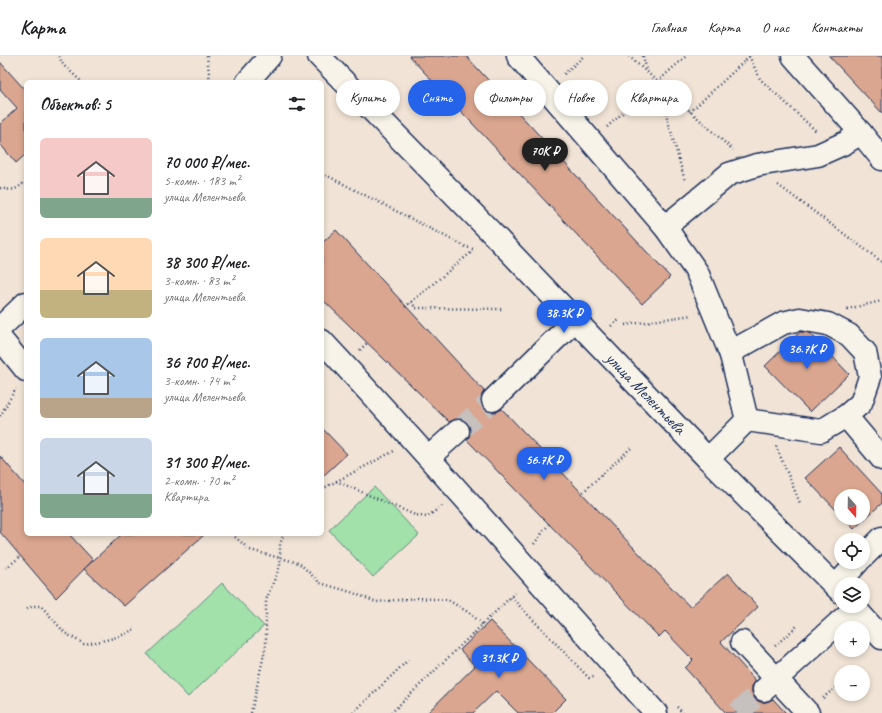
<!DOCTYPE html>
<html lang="ru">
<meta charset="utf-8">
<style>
:root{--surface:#fff;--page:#f2f2f2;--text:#202124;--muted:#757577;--line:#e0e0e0;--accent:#2563eb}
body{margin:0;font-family:Caveat,sans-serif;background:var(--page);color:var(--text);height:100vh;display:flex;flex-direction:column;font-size:15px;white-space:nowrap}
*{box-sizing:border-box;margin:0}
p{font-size:13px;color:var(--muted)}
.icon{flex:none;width:22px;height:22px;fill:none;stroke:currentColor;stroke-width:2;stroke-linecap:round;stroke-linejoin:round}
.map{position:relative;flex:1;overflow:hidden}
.side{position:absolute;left:24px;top:24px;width:300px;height:456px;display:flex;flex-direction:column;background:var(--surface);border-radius:6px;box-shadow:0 2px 6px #0003}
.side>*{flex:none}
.hud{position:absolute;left:336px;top:24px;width:380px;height:36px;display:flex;gap:8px}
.needle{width:26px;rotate:160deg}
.controls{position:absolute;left:834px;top:433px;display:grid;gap:8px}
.controls a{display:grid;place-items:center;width:36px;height:36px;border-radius:50%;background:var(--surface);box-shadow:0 2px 6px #0003;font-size:20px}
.price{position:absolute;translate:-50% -34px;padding:0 9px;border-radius:14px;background:var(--accent);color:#fff;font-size:13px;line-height:26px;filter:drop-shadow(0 1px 2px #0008)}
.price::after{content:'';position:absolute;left:50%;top:24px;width:12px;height:9px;margin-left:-6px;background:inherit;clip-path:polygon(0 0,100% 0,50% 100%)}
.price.active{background:#222;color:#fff}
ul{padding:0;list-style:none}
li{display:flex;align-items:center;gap:12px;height:100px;padding:0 16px}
li span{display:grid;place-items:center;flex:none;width:112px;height:80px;border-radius:6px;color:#555}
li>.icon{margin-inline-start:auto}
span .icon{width:48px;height:48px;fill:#fffc;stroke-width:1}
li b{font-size:17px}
h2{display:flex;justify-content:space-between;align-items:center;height:48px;padding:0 16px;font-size:17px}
.tag{padding:0 14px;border-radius:18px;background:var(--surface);box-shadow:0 2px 6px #0003;font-size:14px;line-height:36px}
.tag.active{background:var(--accent);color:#fff}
header{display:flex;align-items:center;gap:24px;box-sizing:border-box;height:56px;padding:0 20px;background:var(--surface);border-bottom:1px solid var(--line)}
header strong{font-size:19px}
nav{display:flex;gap:22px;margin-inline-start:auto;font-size:14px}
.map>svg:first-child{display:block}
.green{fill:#a2e1a9;stroke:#5e8884}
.building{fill:#daa68f;stroke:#1b2f5e}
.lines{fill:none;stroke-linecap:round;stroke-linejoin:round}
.minor-tunnel{stroke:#c6c0be;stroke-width:22;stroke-dasharray:22 11;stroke-linecap:butt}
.minor-casing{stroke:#1b2f5e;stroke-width:25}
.path{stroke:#1b2f5e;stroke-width:2.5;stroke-dasharray:1 3;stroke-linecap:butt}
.minor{stroke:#f7f3e8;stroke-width:22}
.labels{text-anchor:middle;stroke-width:3;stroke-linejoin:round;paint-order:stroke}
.street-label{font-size:17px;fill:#1b2f5e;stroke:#f7f3e8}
</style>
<header>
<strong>Карта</strong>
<nav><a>Главная</a><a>Карта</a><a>О нас</a><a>Контакты</a></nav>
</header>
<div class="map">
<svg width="882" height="657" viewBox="0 0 882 657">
<rect width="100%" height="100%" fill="#f1e4d6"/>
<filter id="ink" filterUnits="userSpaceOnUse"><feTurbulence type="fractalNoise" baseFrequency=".025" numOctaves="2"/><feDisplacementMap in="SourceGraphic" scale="8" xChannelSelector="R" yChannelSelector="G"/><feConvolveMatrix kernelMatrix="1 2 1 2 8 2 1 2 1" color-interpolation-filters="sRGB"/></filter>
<g filter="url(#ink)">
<g class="green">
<polygon points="374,431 419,479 373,521 329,474"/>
<polygon points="222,527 264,570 188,641 147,598"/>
</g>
<g class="building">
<polygon points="409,0 466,0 670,221 642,248"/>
<polygon points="829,0 882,0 882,57"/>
<polygon points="0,6 26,35 26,98 16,107 0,88 0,68 17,52 0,33"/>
<polygon points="336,174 484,335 481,341 481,347 484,352 490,356 496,356 502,353 690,551 728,517 758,551 721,586 756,625 752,630 752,636 755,643 760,646 766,646 773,643 786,657 726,657 685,612 693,604 665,575 659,581 467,384 470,379 470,373 467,366 462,363 456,363 449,366 322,243 322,187"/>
<polygon points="800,276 810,277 849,318 810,356 765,310"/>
<polygon points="322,372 347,398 322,421"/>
<polygon points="839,391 882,438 882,447 854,473 843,462 863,462 863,440 841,440 841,459 805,422"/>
<polygon points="0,400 26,430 26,478 69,478 93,504 56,542 0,476"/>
<polygon points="122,478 205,478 124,550 84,513"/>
<polygon points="490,565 566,643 552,657 518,657 496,635 473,657 427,657 475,610 460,594"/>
</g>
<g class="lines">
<g class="minor-tunnel">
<polyline points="458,375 493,344"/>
<polyline points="737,657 764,634"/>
</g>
<defs>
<g id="minor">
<polyline points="319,0 489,174 708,403 841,536"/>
<polyline points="518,0 665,171 697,216 731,299 747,364"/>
<polyline points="247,26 270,0"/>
<polyline points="861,77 882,103"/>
<polyline points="665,171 729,118 757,109 818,99 845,87 861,77 793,0"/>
<polyline points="0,272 26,247"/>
<polyline points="0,282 26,314"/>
<path d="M322,285C436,407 544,533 656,657"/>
<polyline points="731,299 736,293 783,267 800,263 828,268 849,279 865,296 870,321 861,347 846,360"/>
<polyline points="493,344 574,265"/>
<polyline points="429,401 458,375"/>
<polyline points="708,403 747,364 821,375 846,360 882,403"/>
<polyline points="863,501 882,482"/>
<polyline points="836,530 858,506"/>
<polyline points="853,550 882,582"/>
<polyline points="742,586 808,657"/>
<polyline points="764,634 855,552"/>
</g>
</defs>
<use href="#minor" class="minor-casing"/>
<g class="path">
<polyline points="59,0 63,9 82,26"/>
<polyline points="207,0 210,26"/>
<polyline points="629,0 733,94"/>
<polyline points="643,0 648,18"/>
<polyline points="749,0 760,23 816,75"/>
<polyline points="564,18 584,0"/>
<polyline points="657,26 685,125"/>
<polyline points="690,56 749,1"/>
<polyline points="607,71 686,0"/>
<polyline points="322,117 466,191 473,193"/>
<polyline points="778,129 882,206"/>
<path d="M0,132C13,135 16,134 26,125"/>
<polyline points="411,246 416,252 502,253"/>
<polyline points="405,251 473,195"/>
<polyline points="847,253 882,245"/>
<polyline points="625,269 692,259"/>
<polyline points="611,270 619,264"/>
<polyline points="360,294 368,286"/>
<polyline points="0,360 16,332"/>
<polyline points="776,390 800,447"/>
<polyline points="336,425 415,459 427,461 442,450"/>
<polyline points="322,433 394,395"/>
<polyline points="583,436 632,391"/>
<polyline points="235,481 250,494 299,507 320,527 351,536 376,546 418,542 448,544 471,558 483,569"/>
<polyline points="534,488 549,468"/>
<polyline points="6,512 21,500"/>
<polyline points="511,541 589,622 594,621"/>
<path d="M27,553L33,550H41L65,577L84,588C103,585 120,582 136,572"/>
<polyline points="775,590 797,570"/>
<polyline points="823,642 841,627"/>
<polyline points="677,651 683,657"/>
<polyline points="251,657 266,589 266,544 280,510 280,488 284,478"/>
<polyline points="353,657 408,604"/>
<polyline points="391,657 517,535"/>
</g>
<use href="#minor" class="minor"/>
</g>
</g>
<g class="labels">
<g class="street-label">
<text transform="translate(646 337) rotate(46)" y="6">улица Мелентьева</text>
</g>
</g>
</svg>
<div class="controls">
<a><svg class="needle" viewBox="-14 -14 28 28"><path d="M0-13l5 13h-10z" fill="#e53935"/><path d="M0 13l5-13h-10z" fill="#757577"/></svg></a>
<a><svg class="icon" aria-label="locate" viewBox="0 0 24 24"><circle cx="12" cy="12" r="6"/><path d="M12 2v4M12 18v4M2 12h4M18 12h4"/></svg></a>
<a><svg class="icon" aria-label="layers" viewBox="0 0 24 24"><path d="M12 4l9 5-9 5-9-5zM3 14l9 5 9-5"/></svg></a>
<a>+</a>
<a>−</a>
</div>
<b class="price active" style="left:545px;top:116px">70K ₽</b>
<b class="price" style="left:564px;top:278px">38.3K ₽</b>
<b class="price" style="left:807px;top:314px">36.7K ₽</b>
<b class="price" style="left:544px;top:425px">56.7K ₽</b>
<b class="price" style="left:499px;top:623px">31.3K ₽</b>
<div class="hud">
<a class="tag">Купить</a>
<a class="tag active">Снять</a>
<a class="tag">Фильтры</a>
<a class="tag">Новое</a>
<a class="tag">Квартира</a>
</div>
<section class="side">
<h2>Объектов: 5<svg class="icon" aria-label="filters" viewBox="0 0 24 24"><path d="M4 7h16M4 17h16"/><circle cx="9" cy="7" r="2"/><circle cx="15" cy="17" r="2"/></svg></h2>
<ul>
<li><span style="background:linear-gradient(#f6c9c9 75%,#7fa58c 0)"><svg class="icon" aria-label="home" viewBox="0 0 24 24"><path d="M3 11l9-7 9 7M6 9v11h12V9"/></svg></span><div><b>70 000 ₽/мес.</b><p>5-комн. · 183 m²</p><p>улица Мелентьева</p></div></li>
<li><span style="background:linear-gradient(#ffd9b3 65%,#c2b280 0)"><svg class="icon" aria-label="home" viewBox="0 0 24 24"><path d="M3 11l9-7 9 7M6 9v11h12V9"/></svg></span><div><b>38 300 ₽/мес.</b><p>3-комн. · 83 m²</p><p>улица Мелентьева</p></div></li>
<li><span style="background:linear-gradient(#a9c7e8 75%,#b9a48a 0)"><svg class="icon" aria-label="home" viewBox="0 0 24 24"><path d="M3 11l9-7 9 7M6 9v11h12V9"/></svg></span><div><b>36 700 ₽/мес.</b><p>3-комн. · 74 m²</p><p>улица Мелентьева</p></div></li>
<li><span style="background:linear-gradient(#c9d6e8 70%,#7fa58c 0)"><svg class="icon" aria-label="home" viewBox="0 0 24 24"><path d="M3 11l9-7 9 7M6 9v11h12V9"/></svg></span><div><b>31 300 ₽/мес.</b><p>2-комн. · 70 m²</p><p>Квартира</p></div></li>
</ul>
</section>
</div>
